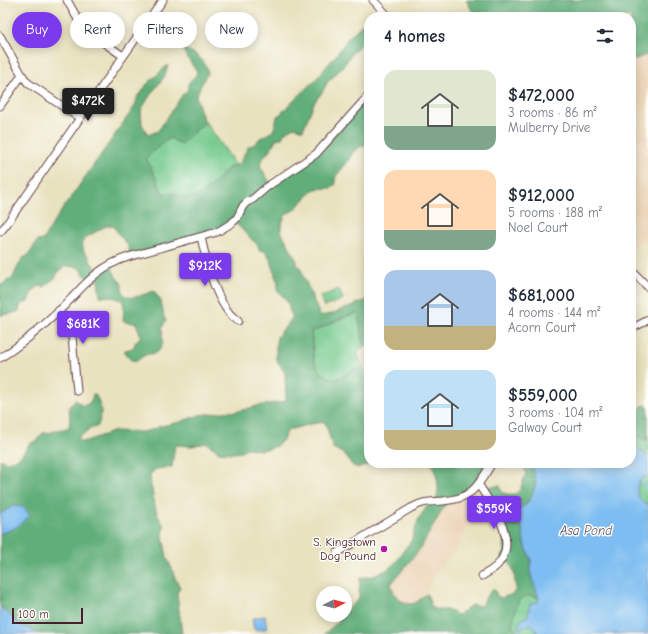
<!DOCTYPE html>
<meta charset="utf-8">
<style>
:root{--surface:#fff;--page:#f6f6f7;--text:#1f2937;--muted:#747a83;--accent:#7c3aed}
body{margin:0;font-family:"Comic Neue",sans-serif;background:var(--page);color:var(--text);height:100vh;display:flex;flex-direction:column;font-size:15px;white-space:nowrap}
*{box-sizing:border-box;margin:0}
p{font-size:13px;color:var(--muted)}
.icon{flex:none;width:22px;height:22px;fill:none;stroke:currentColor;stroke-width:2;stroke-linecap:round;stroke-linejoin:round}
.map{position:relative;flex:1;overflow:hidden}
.side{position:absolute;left:364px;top:12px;width:272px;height:456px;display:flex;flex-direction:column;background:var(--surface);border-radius:16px;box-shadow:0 2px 10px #0003}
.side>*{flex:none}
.hud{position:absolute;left:12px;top:12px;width:292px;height:36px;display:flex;gap:8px}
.needle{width:26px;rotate:84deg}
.controls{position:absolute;left:316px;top:586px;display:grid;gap:8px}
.controls a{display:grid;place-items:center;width:36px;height:36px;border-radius:50%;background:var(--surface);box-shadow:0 2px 10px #0003;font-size:20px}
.scale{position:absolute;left:12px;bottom:10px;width:71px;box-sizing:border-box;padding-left:4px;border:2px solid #4a1f2b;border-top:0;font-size:11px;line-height:14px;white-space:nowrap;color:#4a1f2b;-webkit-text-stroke:3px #fdfcf7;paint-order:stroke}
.price{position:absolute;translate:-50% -34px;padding:0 9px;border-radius:4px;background:var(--accent);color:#fff;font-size:13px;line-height:26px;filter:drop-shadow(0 1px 2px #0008)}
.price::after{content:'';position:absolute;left:50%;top:24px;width:12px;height:9px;margin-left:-6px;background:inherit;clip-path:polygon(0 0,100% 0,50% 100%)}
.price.on{background:#222;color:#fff}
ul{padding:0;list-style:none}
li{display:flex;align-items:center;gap:12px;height:100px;padding:0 20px}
li span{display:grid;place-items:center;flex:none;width:112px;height:80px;border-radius:12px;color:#555}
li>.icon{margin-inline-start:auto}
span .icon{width:48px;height:48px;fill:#fffc;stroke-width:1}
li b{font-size:17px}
h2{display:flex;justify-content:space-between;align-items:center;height:48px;padding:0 20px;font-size:17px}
.tag{padding:0 14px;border-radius:18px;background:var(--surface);box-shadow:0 2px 10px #0003;font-size:14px;line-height:36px}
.tag.on{background:var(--accent);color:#fff}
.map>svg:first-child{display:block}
.built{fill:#edd7bb}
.green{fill:#76ca8e;stroke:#60745c}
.forest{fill:#60ae79;stroke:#556652}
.water{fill:#7dbdf1;stroke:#646e8e}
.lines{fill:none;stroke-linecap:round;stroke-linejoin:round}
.stream{stroke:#7dbdf1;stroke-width:1.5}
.minor-casing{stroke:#623c41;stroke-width:9}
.minor{stroke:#fff;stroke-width:7}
.poi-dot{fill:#b5179e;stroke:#fdfcf7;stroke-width:1.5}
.labels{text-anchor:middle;stroke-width:3;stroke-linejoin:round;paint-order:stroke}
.poi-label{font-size:12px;fill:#4a1f2b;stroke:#fdfcf7;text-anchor:end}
.water-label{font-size:13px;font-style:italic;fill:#5c5670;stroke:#fdfcf7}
</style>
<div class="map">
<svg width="648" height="634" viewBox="0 0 648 634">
<rect width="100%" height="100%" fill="#fdfcf7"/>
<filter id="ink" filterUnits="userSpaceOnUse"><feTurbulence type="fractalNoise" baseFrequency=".025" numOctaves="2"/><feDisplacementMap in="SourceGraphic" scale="8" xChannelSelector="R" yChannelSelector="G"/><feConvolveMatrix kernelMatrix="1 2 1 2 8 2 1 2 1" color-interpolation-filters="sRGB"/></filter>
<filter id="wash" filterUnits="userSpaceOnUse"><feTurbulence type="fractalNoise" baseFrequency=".012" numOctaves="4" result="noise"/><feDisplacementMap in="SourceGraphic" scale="16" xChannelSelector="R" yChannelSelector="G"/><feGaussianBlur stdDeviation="0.9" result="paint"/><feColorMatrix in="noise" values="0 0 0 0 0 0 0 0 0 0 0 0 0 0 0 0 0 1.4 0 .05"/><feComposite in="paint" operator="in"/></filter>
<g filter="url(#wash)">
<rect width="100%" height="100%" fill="#e9e2bf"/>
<g class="built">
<polygon points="648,55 648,235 631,250 631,61 643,56"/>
<polygon points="476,486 483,496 475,502 471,507 468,527 457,548 438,570 427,589 427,594 423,595 418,601 412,604 406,604 398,598 395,594 391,584 420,549 448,500"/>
</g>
<g class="green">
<polygon points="205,121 236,165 228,168 220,177 205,191 195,197 183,198 175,194 162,193 156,178 146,158 157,148 170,138 181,144 192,133 205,123"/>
<polygon points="339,289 343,299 324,307 320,297"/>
<path d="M358,313L364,346C353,352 360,360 364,368L352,370L344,376L335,379L328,377L319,371L314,360L311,331L317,330L344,317Z"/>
<path d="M631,433C637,435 642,439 648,440V457L638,448L631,446Z"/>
<path d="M644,476L648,477V504H643C635,493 635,486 644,476Z"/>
<path d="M530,595L539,598L538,602L530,604C528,612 531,616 522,619V627L532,624L538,634H519L513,627L512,622C515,618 514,617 515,612C516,607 518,605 519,599Z"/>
</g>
<g class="forest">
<polygon points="466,0 648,0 648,55 643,56 631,61 631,17 476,17"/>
<path d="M369,18V36L353,52L344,65L327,83L323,91L314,103L303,130L295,127L285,132L282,138L276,139L270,151L264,156L260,166L271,184L306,162L362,103L369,108V144L360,147L353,152L347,163L336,176L335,181L336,184L332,188H328L315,189L294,210L286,214L281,225V231L297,261V264L300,267L320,316L331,314L369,299V345L364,346L358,313L344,317L317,330L311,331L314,360L319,371L328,377L335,379L344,376L352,370L364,368L369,374V463H372L359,468L353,466L344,454L333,448L325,422L311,424L288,430L283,440L276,446L271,448L260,450L248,448L244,449L242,452L234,453L219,452L207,443L192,446L175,445L172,467L156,469L150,475L151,487L152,488C153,498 156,518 164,525L163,536L167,558L173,571L175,578L180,587L177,593L182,634H37L32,630L20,625L0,607V534L15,528L13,506L0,514V459L6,462L15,460L22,455L29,444L36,441L43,433C50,433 52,432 58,430C62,429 65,429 69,427L70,421L69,407L75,400L83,406C90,404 92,400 93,394H95C103,408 102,411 98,426L88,430L77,439L83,442L115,431L142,432L151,430L161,426L180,422L199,415L231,411L232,412C241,411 249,408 257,406C267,404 277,403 286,401L285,373L276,359V343L277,337L292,318V315C288,311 290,306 287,302C285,297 280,294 277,291L278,282L275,276L274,269L268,255L264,251L259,250C258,242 253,242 249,237C244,232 240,227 234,222L225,229L130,256L128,246L124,242L123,239L120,236L114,227L111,225L104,227L85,238L82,243L84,252L89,256L90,261L97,270L111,265C113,269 114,273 116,277C118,279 121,282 122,285C122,287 122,289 122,291C126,304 146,293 154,291L161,301L164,317L166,321C158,330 166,339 161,348C156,356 148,352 142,357C140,358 139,360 137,361C131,361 128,358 125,353V350L133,348L135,343L141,336L136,323L125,322L123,320L124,306L122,300L112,297L100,296L97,274L89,280L78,267L65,266L58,272L55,278L50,282L45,287L39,286C33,290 30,295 28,302L21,304L19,311C17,312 15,313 14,313C9,315 5,313 1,316L0,284L2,285L6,281L12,279C16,272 18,264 23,258C30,256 33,247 37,241L43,240L55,220L135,106L138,95H140L147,84L168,65L165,76L151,94L141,110L142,124L148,135L158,131L183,94L188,90C186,83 192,79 196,75L197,72L183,51L184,50C192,50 204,60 207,68C207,68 208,74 208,74L205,77L196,96L201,113L205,123L192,133L181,144L170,138L157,148L146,158L156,178L162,193L175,194L183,198L195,197L205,191L220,177L228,168L239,164L248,147L255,144L260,138L273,131L276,122L277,116L279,115L316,79L332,60L340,50L347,39Z"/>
<path d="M645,405L648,407V440C642,439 637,435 631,433V414C636,412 640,412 642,406Z"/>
<path d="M431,463H490L468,494L448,500L420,549L391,584C392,587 393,591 395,594C399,601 409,607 417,602C421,599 422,596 427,594L432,608L440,610H447L451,611L457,615L465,611L468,607L472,605L480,606L483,604L487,595L493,589L495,590L497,596L501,598L513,594L516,589C513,572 517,568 502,557L504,550L503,531L479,487L500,486L502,492L506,494H515L520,490L526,473L524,467L516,463H536C533,472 537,479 535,488C533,494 530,500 526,505C521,510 519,508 515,516L522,527L524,542L531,560V576L539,598L530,595L519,599C519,605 516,607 515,612C514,616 515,617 512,622L513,627L519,634H324L338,622L342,615H345V612L358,600L359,596L360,578L374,576L387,570L397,561L404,550L411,541L419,518L430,502L436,501C440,486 438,477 431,463Z"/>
</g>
<g class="water">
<path d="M631,446L638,448L648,457V477L644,476C635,485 635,493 643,503L648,504V634H538L532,624L522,627L520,631L518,630L520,621L522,619L527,617L528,615L530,604L538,602L539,598L531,576V560L524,542L522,527L515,516V512L527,504L533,493L536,483L533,468L535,463H631Z"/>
<polygon points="13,506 24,507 30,516 15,528 0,534 0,514"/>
<polygon points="0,607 20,625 32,630 37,634 0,634"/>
<polygon points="265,616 267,628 266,629 255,630 254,629 252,620 253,618"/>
</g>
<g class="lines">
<g class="stream">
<polyline points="641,479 643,483 645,484 646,487 648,490"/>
<polyline points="513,634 519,632 519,630"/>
</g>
</g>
</g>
<g filter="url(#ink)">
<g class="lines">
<defs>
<g id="minor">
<polyline points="67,0 81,25 87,31 123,56"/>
<polyline points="373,0 389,17"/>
<polyline points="0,36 22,75 28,83 80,118"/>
<polyline points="0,106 22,75"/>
<polyline points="0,232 6,225 80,118 163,0"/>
<path d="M201,237C206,260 213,291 227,310C230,315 234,318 238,321"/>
<polyline points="631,270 648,287"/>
<polyline points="58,311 66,320 70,328 72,337 77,391"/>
<polyline points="631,329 648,320"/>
<path d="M0,358C21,345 40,329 58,312C82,289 94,268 128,257L217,232L232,223L237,218L243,206L247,202L253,199L268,186L316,154L369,95"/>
<path d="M479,485C491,505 519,539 499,563C495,569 488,572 482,576"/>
<path d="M337,553L411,508C424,501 429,502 443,501C472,499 478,486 492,463"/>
</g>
</defs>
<use href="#minor" class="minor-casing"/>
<use href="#minor" class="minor"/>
</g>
</g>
<circle class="poi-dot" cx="384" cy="549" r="4"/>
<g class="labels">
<g class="poi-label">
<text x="376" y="546">S. Kingstown<tspan x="376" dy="14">Dog Pound</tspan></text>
</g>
<g class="water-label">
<text x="586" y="535">Asa Pond</text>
</g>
</g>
</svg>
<div class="controls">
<a><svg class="needle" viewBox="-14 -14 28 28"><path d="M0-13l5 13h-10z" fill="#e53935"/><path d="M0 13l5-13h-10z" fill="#747a83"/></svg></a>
</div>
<div class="scale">100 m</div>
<b class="price on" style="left:88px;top:122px">$472K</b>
<b class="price" style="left:205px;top:287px">$912K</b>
<b class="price" style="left:83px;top:345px">$681K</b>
<b class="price" style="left:494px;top:530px">$559K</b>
<div class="hud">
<a class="tag on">Buy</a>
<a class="tag">Rent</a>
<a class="tag">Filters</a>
<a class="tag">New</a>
</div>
<section class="side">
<h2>4 homes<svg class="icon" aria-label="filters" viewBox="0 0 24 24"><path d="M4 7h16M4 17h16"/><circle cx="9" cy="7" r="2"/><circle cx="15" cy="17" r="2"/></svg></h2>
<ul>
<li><span style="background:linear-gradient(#dfe7d0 70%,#7fa58c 0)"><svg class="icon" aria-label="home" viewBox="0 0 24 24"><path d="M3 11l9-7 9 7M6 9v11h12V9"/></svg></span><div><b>$472,000</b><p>3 rooms · 86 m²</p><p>Mulberry Drive</p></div></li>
<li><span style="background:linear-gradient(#ffd9b3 75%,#7fa58c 0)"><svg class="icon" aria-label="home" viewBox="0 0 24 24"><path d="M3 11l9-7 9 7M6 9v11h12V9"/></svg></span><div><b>$912,000</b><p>5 rooms · 188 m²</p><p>Noel Court</p></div></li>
<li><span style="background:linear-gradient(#a9c7e8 70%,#c2b280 0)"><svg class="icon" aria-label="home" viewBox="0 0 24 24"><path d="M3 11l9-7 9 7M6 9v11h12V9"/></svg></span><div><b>$681,000</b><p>4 rooms · 144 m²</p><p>Acorn Court</p></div></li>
<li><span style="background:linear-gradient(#bfe0f5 75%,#c2b280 0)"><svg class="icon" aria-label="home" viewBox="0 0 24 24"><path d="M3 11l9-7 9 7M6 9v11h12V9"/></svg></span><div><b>$559,000</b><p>3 rooms · 104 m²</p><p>Galway Court</p></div></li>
</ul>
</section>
</div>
